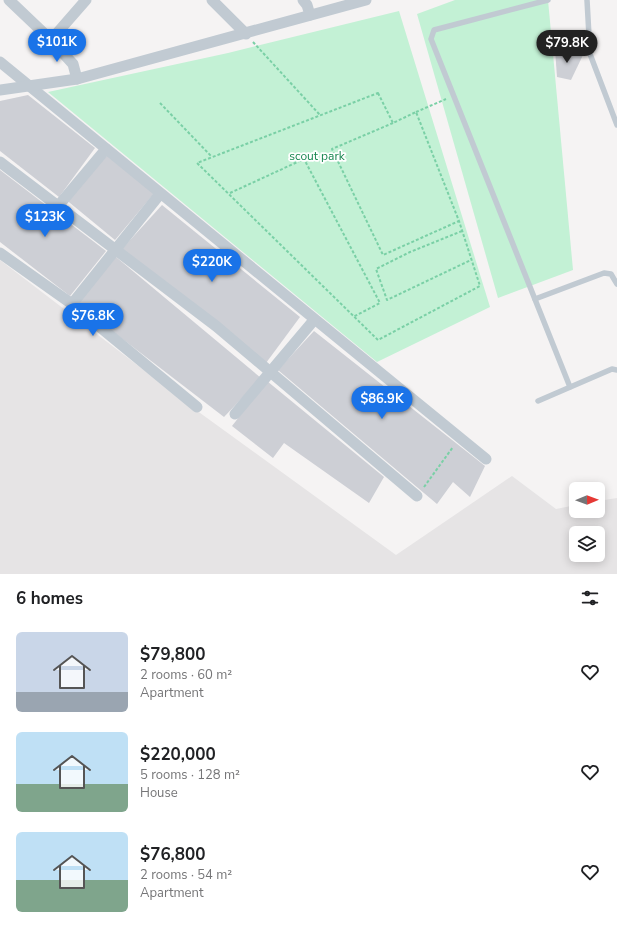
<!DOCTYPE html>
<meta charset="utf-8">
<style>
:root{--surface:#fff;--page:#f2f2f2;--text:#202124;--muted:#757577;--accent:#1a73e8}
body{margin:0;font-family:"Nunito Sans",sans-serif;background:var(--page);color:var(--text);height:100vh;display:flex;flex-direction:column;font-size:15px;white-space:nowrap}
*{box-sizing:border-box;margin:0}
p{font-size:13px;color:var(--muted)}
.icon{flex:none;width:22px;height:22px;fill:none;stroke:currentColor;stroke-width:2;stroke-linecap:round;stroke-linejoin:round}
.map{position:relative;height:574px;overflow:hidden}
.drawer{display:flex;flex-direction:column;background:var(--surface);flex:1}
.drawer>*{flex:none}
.needle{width:26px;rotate:89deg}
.controls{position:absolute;left:569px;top:482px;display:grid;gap:8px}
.controls a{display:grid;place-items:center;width:36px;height:36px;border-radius:6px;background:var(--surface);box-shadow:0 2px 10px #0003;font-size:20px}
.price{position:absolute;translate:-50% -34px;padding:0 9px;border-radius:14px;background:var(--accent);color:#fff;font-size:13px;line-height:26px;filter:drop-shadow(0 1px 2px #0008)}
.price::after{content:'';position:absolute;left:50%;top:24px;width:12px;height:9px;margin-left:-6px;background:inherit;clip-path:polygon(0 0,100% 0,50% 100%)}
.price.on{background:#222;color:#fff}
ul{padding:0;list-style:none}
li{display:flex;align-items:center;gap:12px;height:100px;padding:0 16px}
li span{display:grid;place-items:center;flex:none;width:112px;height:80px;border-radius:6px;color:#555}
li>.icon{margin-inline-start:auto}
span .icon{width:48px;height:48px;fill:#fffc;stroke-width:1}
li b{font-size:17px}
h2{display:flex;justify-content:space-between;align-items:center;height:48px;padding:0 16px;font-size:17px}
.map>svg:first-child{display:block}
.education{fill:#e6e4e5;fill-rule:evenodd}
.green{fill:#c3f1d5}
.building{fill:#cdcfd5}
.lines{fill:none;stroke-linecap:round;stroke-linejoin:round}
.path{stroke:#7ad0a6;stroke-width:2;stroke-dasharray:3 2;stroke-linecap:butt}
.lane{stroke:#c1cad2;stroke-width:5.5}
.street{stroke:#c1cad2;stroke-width:11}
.labels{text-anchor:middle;stroke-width:3.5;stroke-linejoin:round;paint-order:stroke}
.park-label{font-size:12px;fill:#17864f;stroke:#fff}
</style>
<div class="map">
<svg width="617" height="574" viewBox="0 0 617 574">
<rect width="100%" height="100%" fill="#f5f3f3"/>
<path class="education" d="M0,260L196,410L396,555L512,476L556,509L576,505V511H598V501L617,498V574H0ZM576,533H598V555H576Z"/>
<g class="green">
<polygon points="455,0 548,0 573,270 498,298 417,14"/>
<polygon points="399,11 490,307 377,362 48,92 228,53"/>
</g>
<g class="building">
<polygon points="555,49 583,55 571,80 557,77"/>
<polygon points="28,95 95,148 59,197 0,151 0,101"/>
<polygon points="110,153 156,191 115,240 64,198"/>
<polygon points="0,170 106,251 70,296 0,242"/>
<polygon points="162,205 300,317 266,363 122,249"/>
<polygon points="116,257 261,378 224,417 77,304"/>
<polygon points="314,331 485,466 470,497 453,482 437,504 278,370"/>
<polygon points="267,381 384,477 369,503 284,443 273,458 232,426"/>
</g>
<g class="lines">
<g class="path">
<polyline points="253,42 320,115"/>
<polygon points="378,93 393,123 416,112 459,221 480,286 378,340 197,163"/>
<polyline points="160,103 212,157"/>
<polyline points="416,112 446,99"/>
<polyline points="393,123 332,149 383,255 459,221"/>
<polyline points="230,193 304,159 380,303 353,317"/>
<polyline points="462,231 410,252 376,269 387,300 471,260"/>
<polyline points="424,487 453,447"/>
</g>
<g class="lane">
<polyline points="548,0 434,30 431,39 570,387"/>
<polyline points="587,0 590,54 617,125"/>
<polyline points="535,299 604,273 611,274 617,284"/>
<polyline points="538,401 612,369 617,370"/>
</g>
<g class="street">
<polyline points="9,0 51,40 73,64 77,79"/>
<polyline points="212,0 246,34"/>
<polyline points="303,0 307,5 310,15"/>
<polyline points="51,40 86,0"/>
<polyline points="0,62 486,459"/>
<polyline points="0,90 77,79 366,0"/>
<polyline points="0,162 216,326 417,496"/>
<polyline points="59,205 106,149"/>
<polyline points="0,253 72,304 197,407"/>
<polyline points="72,304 160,194"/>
<polyline points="235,414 314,320"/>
</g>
</g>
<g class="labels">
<g class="park-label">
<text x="317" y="160">scout park</text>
</g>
</g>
</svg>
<div class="controls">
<a><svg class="needle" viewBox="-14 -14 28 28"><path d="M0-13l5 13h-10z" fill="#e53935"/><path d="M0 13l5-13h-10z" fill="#757577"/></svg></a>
<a><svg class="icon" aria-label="layers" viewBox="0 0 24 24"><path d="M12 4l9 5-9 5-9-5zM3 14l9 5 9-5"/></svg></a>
</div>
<b class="price" style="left:57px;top:63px">$101K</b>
<b class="price on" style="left:567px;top:64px">$79.8K</b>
<b class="price" style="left:45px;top:238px">$123K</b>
<b class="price" style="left:212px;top:283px">$220K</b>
<b class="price" style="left:93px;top:337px">$76.8K</b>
<b class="price" style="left:382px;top:420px">$86.9K</b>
</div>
<section class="drawer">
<h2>6 homes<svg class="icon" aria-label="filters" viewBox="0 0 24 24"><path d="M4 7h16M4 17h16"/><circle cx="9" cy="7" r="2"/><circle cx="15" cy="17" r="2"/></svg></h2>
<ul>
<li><span style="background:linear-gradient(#c9d6e8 75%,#9aa5b1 0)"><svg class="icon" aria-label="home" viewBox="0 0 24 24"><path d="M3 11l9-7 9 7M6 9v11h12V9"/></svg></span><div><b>$79,800</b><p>2 rooms · 60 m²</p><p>Apartment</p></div><svg class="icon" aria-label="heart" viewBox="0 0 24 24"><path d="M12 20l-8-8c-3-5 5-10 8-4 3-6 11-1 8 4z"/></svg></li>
<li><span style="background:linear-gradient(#bfe0f5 65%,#7fa58c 0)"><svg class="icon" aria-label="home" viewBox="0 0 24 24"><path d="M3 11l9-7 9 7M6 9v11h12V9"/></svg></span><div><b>$220,000</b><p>5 rooms · 128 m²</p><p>House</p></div><svg class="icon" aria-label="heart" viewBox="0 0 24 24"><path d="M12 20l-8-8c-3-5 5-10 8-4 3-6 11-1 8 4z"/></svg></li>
<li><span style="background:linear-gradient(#bfe0f5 60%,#7fa58c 0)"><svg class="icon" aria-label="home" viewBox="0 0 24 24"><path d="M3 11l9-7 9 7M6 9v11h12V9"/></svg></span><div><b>$76,800</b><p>2 rooms · 54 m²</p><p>Apartment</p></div><svg class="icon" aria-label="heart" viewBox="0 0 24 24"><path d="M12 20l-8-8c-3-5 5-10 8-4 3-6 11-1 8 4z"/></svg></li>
</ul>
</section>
